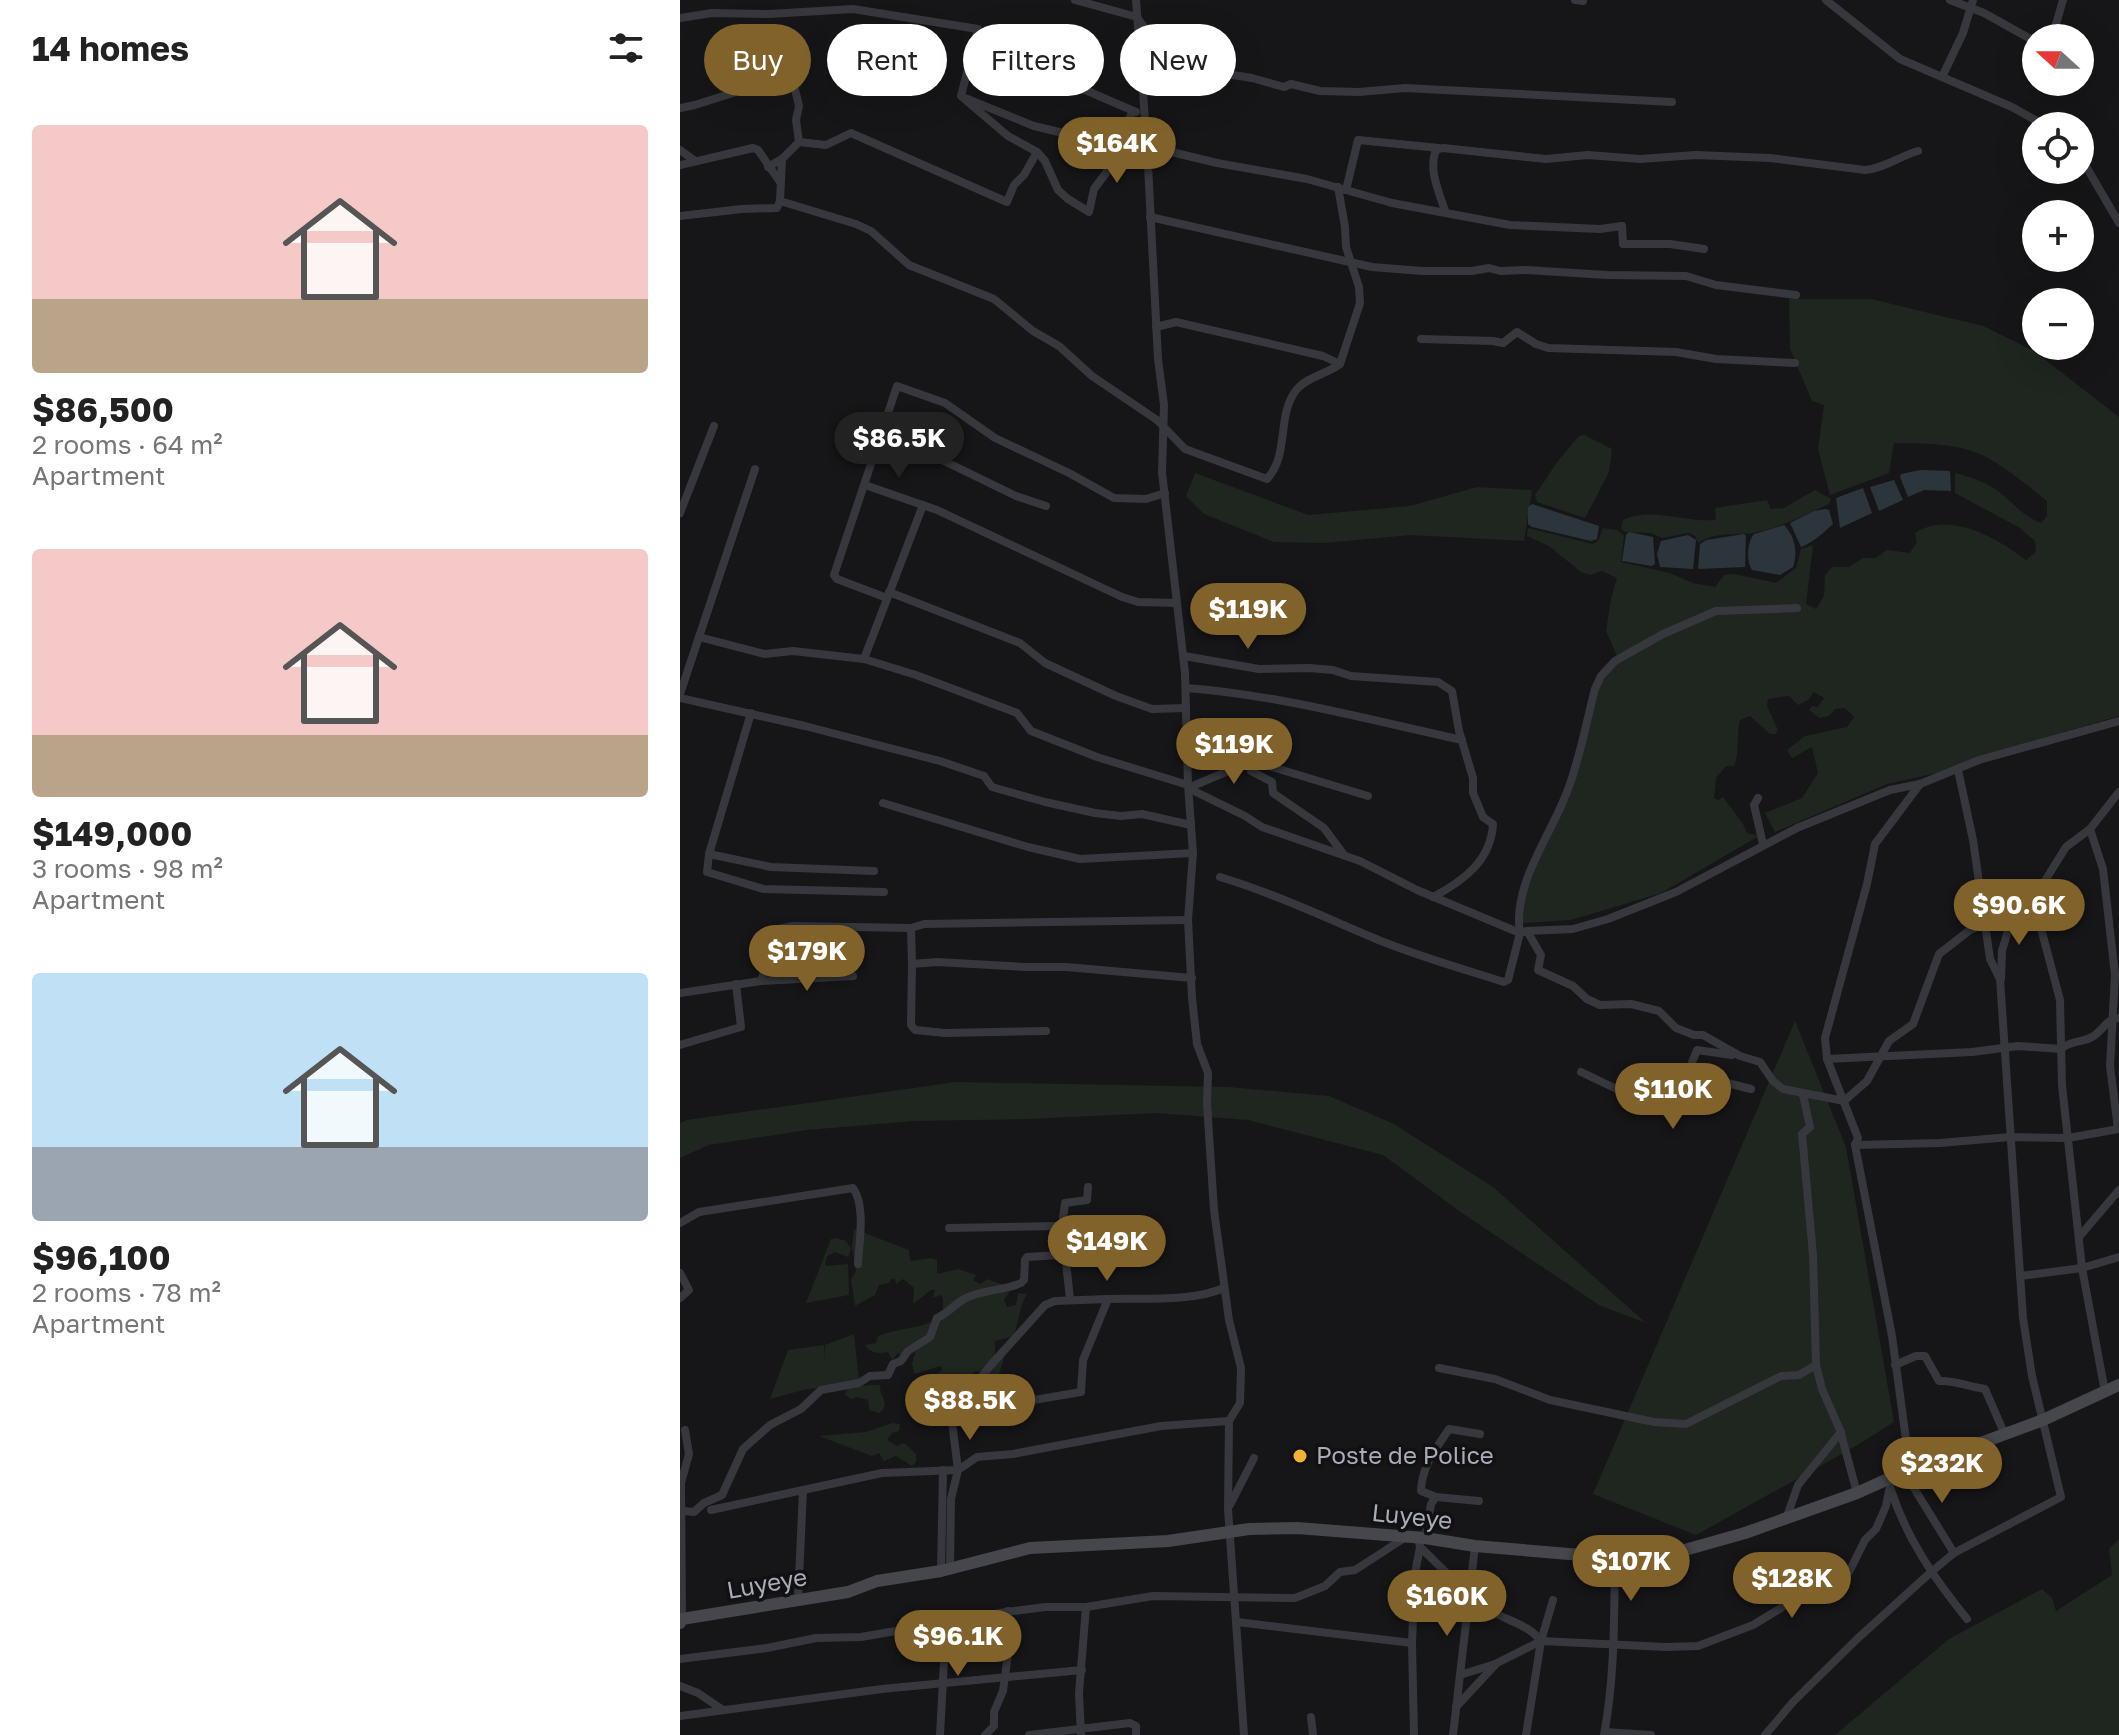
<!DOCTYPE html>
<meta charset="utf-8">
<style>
:root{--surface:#fff;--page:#f2f2f2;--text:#222;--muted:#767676;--accent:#80622a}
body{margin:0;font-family:"Golos Text",sans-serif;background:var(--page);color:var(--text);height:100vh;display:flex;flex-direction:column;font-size:30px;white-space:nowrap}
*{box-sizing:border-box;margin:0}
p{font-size:26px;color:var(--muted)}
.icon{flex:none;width:44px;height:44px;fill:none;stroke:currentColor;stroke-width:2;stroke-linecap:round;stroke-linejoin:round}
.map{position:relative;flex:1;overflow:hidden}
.sheet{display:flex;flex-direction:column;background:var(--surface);width:680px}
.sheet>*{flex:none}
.banner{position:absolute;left:24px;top:24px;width:760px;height:72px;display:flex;gap:16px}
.needle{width:52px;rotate:291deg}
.controls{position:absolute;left:1342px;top:24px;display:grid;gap:16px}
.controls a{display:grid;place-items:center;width:72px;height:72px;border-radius:50%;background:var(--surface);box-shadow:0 8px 32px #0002;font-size:40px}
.price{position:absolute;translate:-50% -68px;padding:0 18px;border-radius:28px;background:var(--accent);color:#fff;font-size:26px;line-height:52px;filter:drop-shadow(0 2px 4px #0008)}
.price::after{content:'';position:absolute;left:50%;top:48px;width:24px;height:18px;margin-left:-12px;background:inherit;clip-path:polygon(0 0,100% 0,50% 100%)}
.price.on{background:#222;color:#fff}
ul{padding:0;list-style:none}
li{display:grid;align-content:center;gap:16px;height:424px;padding:0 32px}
li span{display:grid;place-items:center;height:248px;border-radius:8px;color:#555}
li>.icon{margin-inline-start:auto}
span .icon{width:144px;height:144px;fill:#fffc;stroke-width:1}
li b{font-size:34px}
h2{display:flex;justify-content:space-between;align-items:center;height:96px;padding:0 32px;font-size:34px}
.chip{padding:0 28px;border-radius:36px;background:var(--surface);box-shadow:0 8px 32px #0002;font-size:28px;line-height:72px}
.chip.on{background:var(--accent);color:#fff}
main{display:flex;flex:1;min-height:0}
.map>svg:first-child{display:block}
.green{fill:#1e261f}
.water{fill:#2c353c}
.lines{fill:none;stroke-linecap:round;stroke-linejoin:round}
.street{stroke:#37383d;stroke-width:8}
.secondary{stroke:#45474d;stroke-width:12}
.poi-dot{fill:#f2b134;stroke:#111113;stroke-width:3}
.labels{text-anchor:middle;stroke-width:7;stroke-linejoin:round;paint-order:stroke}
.poi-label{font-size:24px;fill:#a8adb8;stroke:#111113;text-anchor:start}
.street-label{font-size:24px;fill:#a8adb8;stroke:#111113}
</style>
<main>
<section class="sheet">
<h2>14 homes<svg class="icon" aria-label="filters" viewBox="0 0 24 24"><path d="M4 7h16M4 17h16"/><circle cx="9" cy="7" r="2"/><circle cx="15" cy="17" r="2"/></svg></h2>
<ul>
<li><span style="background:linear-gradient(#f6c9c9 70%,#b9a48a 0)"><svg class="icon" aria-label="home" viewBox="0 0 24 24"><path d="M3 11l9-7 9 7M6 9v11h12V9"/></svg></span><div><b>$86,500</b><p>2 rooms · 64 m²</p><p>Apartment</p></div></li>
<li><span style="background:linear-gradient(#f6c9c9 75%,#b9a48a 0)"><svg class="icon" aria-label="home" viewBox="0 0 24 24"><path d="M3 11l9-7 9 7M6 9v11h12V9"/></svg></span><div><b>$149,000</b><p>3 rooms · 98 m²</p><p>Apartment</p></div></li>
<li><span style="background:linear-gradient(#bfe0f5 70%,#9aa5b1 0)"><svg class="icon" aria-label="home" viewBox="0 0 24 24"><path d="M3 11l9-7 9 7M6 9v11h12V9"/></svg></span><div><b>$96,100</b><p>2 rooms · 78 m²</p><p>Apartment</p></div></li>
</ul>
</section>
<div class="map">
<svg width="1439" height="1735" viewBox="0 0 1439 1735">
<rect width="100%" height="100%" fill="#161618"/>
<g class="green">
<path d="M1109,299H1191L1303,326L1354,351L1439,417V716L1298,757L1270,770L1207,784L1095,832L1085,813L1122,798L1138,773L1132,747L1112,758L1107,750L1125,736L1167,727L1174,717L1165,708L1155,709L1149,716L1139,718L1129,710L1132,706L1138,707L1144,698L1134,692L1128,700L1118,705L1109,696L1088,699L1087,706L1098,730L1096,734H1090L1070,716L1060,720C1056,736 1060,750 1054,766H1046L1036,778L1034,798L1038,800L1043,797L1063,824L1067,833L1079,836L981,893L891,920L844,923L838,914L872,825L889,800L917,690L937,656L926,631L931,599L937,578L922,571L910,575L901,572L869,546L847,536L848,528L913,544L918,541L923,528L937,530L944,535L941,562L990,573L1013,583L1035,587L1044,575L1055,574L1096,583L1116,568L1121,549L1133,545L1126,604L1136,609L1144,596L1145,575L1152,567H1169L1183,558H1196L1207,550L1230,553L1237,542L1235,533C1270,510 1318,539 1346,560L1356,552L1355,541L1340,528L1275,493V473C1290,477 1306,482 1318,491C1333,502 1342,516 1361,523L1367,516V501C1348,486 1328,469 1306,457C1279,443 1244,443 1214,443L1209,473L1150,495L1138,449L1144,405L1132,401L1110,349Z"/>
<polygon points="904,435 932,449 929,472 905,518 857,502 855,495 878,461 899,436"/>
<polygon points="515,473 628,515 730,506 797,487 852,490 844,541 731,535 643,543 594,542 524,514 506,496"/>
<path d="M1135,490L1151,499L1149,504C1125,515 1100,528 1073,533C1056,535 1034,532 1018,543L1015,536L1008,533L982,538L971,533L945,532L941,529L943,520C971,506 1006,523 1036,520L1035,508L1087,500L1091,509L1104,508Z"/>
<polygon points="1115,1021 1166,1147 1214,1422 1176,1446 1016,1535 913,1494"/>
<polygon points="276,1082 548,1087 649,1096 714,1124 813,1187 966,1323 919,1305 782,1213 703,1155 568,1120 476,1113 348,1119 234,1121 127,1130 29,1145 0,1158 0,1123 7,1120"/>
<path d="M174,1229L229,1250L230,1261L252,1258L257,1260V1274L278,1269L296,1275L293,1280L300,1284L307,1279L332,1288L324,1300L327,1307L336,1305L338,1293L347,1294C340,1304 338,1323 334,1336L315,1341V1357L325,1354L315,1388L307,1370L294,1372L264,1419L263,1403L253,1376L262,1370L261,1366L234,1374L232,1364L236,1350L222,1356L218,1353L212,1360L208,1352C197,1354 191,1353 185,1345L196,1343L198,1336C220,1327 244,1330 263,1315V1298L261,1295L253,1298L255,1290H251L233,1304L234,1288L223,1279L216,1284L215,1279H211L209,1283L199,1285L195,1295L175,1306L171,1279L176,1271L172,1247Z"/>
<polygon points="156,1238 166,1241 171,1249 168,1257 155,1252 147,1256 145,1266 168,1264 169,1295 126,1303 151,1239"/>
<polygon points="174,1334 179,1381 123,1390 90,1399 108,1350 144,1345 145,1361 145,1345"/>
<path d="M190,1385H200C199,1397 211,1402 200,1413L189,1410L188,1400L177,1397L171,1399L165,1394L168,1388Z"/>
<polygon points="212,1423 220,1424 219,1431 212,1433 207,1440 217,1446 224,1443 236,1454 236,1462 232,1466 216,1456 204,1461 199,1453 192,1456 139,1436 186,1432"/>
<polygon points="1439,1539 1439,1735 1155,1735 1269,1639 1362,1589 1372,1598 1376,1611 1432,1575 1429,1549"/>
</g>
<g class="water">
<polygon points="1240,470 1270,471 1271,491 1244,490 1228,497 1220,477 1221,474"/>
<polygon points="1214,480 1223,500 1199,511 1190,487"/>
<polygon points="1183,488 1192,513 1160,528 1156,498"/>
<polygon points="852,504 919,526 917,539 911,541 852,527 848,524 848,507"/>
<path d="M1146,509L1149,510L1153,524C1144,532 1133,543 1121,547L1110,523L1134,511Z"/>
<path d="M1104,525C1115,536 1118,553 1113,567L1100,575L1072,570C1066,562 1067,542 1074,534Z"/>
<polygon points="949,532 973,537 975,564 972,566 942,561 946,535"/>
<polygon points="1064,534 1066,536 1065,567 1018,569 1020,544 1026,540"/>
<polygon points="1008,535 1016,540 1013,569 980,567 977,554 981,541"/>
</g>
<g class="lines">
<g class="street">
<polyline points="395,0 457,17 490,65"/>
<polyline points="456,0 467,146 478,359 484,405 482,472 505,673 508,785 513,853 508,920 512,998 517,1044 528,1073 527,1104 534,1210 549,1320 561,1368 560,1403 549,1421 548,1509 564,1735"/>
<polyline points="895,0 903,1"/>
<polyline points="1146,0 1220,59 1332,107 1366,126"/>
<polyline points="1270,0 1304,13 1356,42"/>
<polyline points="0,18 32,13 89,14 173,9 298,29 281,96 328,136 357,152 365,161 378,190 388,199 409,212 414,189 432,165 433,145 441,135 453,111"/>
<polyline points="1372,38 1383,0"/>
<polyline points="294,49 375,77 456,112"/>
<polyline points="461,55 490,65 572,78 604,87 611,84 640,91 679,92 725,88 992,102"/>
<polyline points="1262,77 1283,33 1293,0"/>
<polyline points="285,98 354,126 433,145"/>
<polyline points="0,108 15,105 109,75 112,77 119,106 116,120 119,142"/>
<polyline points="119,142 146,145 171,133 327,202 334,185 344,175 357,152"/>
<polyline points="467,146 537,163 627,179 712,203 830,225 920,229 942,226 943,244 990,244 1024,249"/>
<polyline points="0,150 15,161"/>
<polyline points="1400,156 1439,223"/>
<polyline points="0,165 73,148 78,150 100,182"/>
<polyline points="88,167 102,159 119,142"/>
<polyline points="666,190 678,140 759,148"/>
<path d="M100,201L176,224L191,231L229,265L314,299L353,331L379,346L412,376L477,420L505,449L587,479C610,455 596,414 617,389C627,377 647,374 660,364L680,303L679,287L666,247L665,227L658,187"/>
<path d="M765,211C759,192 748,169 756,150L763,148L866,159L908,155L960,159L1016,155L1090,158L1185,170C1203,169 1220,156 1238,151"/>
<polyline points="0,216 62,209 97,208 100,201 102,159"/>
<polyline points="470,217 692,267 742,271 792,271 809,268 820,271 846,270 927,275 1006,276 1036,285 1116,295"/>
<polyline points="476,327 496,322 643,356 660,364"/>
<polyline points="741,339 813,341 823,343 837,332 856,344 868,348 996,352 1036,359 1115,363"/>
<polyline points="201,438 260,459 336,496 366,506"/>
<polyline points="185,485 257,510 442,597 458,602 497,603"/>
<polyline points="0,513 34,426"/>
<polyline points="209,592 340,643 365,663 436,696 472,709 506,708"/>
<polyline points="207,598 157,579 154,575 217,386 265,403 315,438 389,473 434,498 466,499 485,493"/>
<path d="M1117,608L1036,611L983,634L935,661L921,676L915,689C906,723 900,759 887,792C871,835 832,885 840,933L847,931L861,955L858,970L893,986L907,999L920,1005L951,1004L979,1011L996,1028L1014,1035H1023L1060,1056L1080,1062L1093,1081L1103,1089L1164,1101L1187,1081L1209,1041L1233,1024L1259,954L1290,930L1321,917L1356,895L1386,847L1410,829L1439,792"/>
<path d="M19,637L84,654L113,651L184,659L236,675L337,713L351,731L417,757L508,785L514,791L565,816L582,827L680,861L737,890L840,933L828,980L824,982C783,969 741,957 701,941C648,919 596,894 540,877"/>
<path d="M504,656L579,669L629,668L653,670L671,676L758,682L772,691L779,731L793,778V793L803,817L813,824C811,861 783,881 753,897"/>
<polyline points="184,659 243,505"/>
<path d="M506,688C599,695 690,720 782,740"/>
<polyline points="0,694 75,469"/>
<polyline points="0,698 125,726 260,761 304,776 312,787 365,802 415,813 441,816 462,814 511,825"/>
<polyline points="71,713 29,854 27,872 83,889 204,892"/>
<polyline points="516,741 533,739 568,749 572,761 688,796"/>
<polyline points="514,742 530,749 572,761 571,771 592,782 593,793 644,828 664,855"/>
<polyline points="514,791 515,785 572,761"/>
<polyline points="1078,798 1074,805 1083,844"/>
<polyline points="203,803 348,847 400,859 513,853"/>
<polyline points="1410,829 1423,869 1435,975 1430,1066 1438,1129"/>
<polyline points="29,854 91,867 194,871"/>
<polyline points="1356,895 1354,902 1380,1000 1382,1085 1402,1268 1425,1392"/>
<polyline points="231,928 232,964 257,962 345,967 386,967 512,978"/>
<polyline points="847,931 893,929 928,919 996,892 1117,828 1210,790 1240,784 1299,760 1439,721"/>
<polyline points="232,964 231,1025 235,1030 265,1033 366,1031"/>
<polyline points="1321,979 1322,951 1334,910"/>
<polyline points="81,981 173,976"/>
<polyline points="0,993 81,981 98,929 113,926 231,928 244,924 508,920"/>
<polyline points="0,1045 61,1027 56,984"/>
<path d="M1147,1059L1292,1052L1338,1046L1381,1049C1391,1040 1402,1043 1412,1037C1423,1031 1426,1019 1439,1018"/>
<polyline points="901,1072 991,1115 1017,1050 1052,1055"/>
<polyline points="1008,1073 1071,1089"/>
<polyline points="1123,1095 1130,1127 1122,1134 1133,1255 1136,1365 1142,1389 1160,1430 1177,1493"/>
<polyline points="1175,1145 1260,1143 1330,1137 1388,1138 1439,1129"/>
<path d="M0,1223L19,1212L173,1188C186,1206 179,1243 178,1264"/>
<polyline points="269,1228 382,1226"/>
<polyline points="1399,1237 1439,1190"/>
<polyline points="0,1273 9,1290 0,1298"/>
<polyline points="1340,1276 1402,1268 1439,1257"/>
<polyline points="390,1299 382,1226 385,1203 407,1200 408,1187"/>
<path d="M1215,1365L1236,1356H1245L1259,1381C1276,1380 1288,1387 1305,1389L1325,1435"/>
<polyline points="759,1368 815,1379 870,1400 974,1422 1006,1424 1101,1376 1119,1375 1136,1365"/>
<polyline points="272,1414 310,1366 365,1305 375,1301 428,1299"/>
<polyline points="1230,1469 1212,1336 1175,1145 1178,1138 1147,1059 1145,1038 1187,884 1195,844 1240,784"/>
<polyline points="1224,1472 1274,1553"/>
<path d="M1210,1487C1226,1538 1254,1578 1287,1619"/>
<path d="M756,1497L741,1491C742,1465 756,1449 769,1429L800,1434"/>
<polyline points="550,1505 574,1458"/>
<polyline points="31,1510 123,1490"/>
<path d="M3,1511L14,1512L24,1503L42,1495L63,1449L90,1425L121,1409L141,1390L179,1383L190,1376L208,1375L213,1364L221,1361L228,1351L250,1337L257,1318C268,1313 274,1305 284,1299C302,1289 324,1291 341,1283L344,1280L345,1260L347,1257L470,1249"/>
<polyline points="1106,1519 1118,1485 1161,1432"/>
<polyline points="745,1538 751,1504 756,1497 799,1501"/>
<path d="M740,1547C763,1569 785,1593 812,1611C829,1622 848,1624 861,1641"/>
<path d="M270,1568L271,1499L278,1470L271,1414L401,1392L403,1360L428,1299C463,1298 512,1302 544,1288"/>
<polyline points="261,1571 263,1470"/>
<polyline points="118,1601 123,1490 202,1473 278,1470 297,1457 333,1454 481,1426 549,1421"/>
<polyline points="2,1619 1,1483 9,1454 5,1430"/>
<polyline points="557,1622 732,1643"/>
<polyline points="0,1659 87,1648 136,1638 181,1637 326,1612 365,1607 406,1607 473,1596 615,1598 645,1586 660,1572 675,1570 726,1537"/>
<polyline points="780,1675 815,1664 861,1641 986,1647 1018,1646 1073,1625 1101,1608 1117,1593 1145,1600 1169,1572 1185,1540 1196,1529 1206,1506 1210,1486"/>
<polyline points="0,1686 18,1693 43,1710"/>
<polyline points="776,1707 815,1665"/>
<polyline points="0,1716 202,1689 402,1670"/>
<polyline points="631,1717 633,1735"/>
<polyline points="925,1732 971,1735"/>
<polyline points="260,1735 264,1661 264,1622"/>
<polyline points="305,1735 314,1726 314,1712 323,1691 329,1647 325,1624 328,1611"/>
<polyline points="349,1735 450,1723 456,1726 456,1735"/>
<polyline points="401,1735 399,1693 406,1607"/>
<polyline points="734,1735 732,1643 735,1573 740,1547 738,1537"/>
<polyline points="773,1735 795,1546"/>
<polyline points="846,1735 861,1641 873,1600"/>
<path d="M924,1735C935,1676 934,1617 935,1557"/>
<polyline points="1085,1735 1113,1702 1177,1639 1250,1573 1274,1553 1381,1497 1352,1376 1343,1318 1320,979 1310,959 1293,840 1278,770"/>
</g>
<polyline class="secondary" points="0,1623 2,1619 168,1592 197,1581 261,1571 350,1548 488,1541 569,1529 617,1528 745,1538 795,1546 889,1554 980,1557 1065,1533 1177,1493 1230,1469 1363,1420 1439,1385"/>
</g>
<circle class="poi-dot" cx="620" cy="1456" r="8"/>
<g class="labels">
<g class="poi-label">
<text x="636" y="1464">Poste de Police</text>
</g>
<g class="street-label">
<text transform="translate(732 1517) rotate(6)" y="8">Luyeye</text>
<text transform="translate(87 1584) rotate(-10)" y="8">Luyeye</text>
</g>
</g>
</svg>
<div class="controls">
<a><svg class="needle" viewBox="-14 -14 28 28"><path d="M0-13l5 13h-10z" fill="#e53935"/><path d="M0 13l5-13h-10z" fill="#767676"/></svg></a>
<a><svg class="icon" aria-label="locate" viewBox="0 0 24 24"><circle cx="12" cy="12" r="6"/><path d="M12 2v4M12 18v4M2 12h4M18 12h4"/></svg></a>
<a>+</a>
<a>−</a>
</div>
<b class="price" style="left:437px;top:185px">$164K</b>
<b class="price on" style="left:219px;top:480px">$86.5K</b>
<b class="price" style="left:568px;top:651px">$119K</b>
<b class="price" style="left:554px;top:786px">$119K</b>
<b class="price" style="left:1339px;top:947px">$90.6K</b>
<b class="price" style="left:127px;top:993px">$179K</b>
<b class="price" style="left:993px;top:1131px">$110K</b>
<b class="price" style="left:427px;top:1283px">$149K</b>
<b class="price" style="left:290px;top:1442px">$88.5K</b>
<b class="price" style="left:1262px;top:1505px">$232K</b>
<b class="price" style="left:951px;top:1603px">$107K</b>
<b class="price" style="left:1112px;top:1620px">$128K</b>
<b class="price" style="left:767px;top:1638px">$160K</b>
<b class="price" style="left:278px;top:1678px">$96.1K</b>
<div class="banner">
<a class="chip on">Buy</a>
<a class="chip">Rent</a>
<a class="chip">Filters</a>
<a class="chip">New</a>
</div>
</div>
</main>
